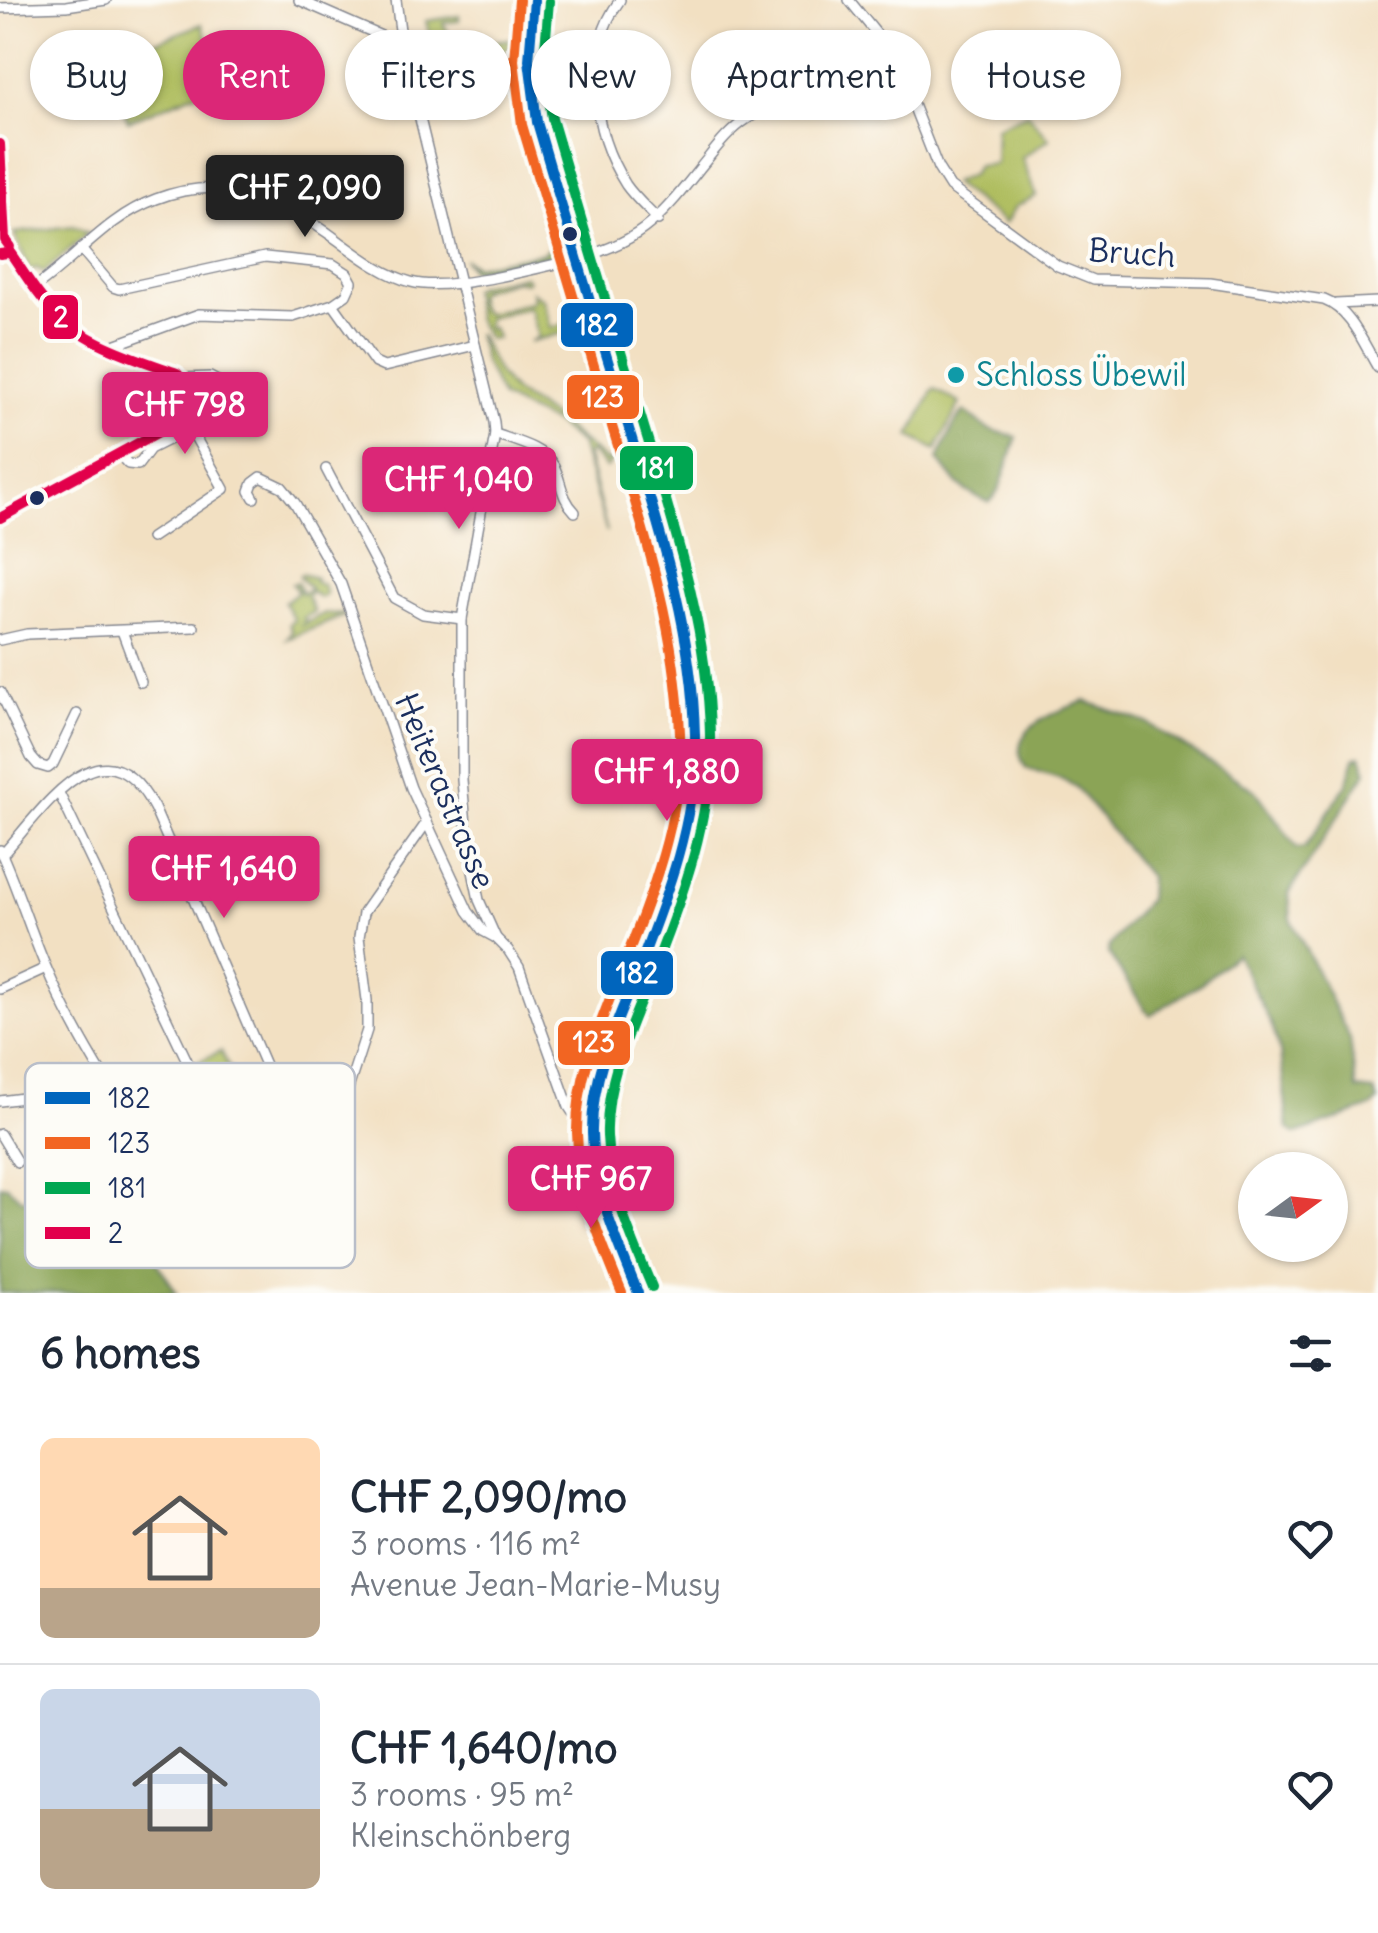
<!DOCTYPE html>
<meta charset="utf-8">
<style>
:root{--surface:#fff;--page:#f6f6f7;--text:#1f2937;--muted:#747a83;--line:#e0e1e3;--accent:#db2777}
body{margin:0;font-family:Delius,sans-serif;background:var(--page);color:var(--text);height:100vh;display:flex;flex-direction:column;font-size:38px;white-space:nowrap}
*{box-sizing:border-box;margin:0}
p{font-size:32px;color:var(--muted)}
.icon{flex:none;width:55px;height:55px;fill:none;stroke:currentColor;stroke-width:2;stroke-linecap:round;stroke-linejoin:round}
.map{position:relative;height:1293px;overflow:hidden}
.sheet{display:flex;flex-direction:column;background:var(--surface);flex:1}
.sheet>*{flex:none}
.banner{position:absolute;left:30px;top:30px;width:1320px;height:90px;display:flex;gap:20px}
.needle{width:65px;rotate:75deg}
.fabs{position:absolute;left:1238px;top:1152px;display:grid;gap:20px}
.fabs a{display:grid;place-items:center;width:110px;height:110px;border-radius:50%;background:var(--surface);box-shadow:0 2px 8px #0004;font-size:50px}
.price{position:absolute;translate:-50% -85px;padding:0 22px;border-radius:10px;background:var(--accent);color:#fff;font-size:32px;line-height:65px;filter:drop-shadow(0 2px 5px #0008)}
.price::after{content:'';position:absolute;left:50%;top:60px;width:30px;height:22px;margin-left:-15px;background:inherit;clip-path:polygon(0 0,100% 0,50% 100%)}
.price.selected{background:#222;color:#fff}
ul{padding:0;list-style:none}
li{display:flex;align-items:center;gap:30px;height:250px;padding:0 40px}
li+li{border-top:2px solid var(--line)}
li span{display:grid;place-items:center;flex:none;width:280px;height:200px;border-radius:15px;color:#555}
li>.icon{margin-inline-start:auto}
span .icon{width:120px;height:120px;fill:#fffc;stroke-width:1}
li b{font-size:42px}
h2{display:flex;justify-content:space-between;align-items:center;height:120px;padding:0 40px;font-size:42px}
.tag{padding:0 35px;border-radius:45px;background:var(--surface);box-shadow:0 2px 8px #0004;font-size:35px;line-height:90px}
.tag.selected{background:var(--accent);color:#fff}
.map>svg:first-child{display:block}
.green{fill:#afbd5f;stroke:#65765e;stroke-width:2.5}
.forest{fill:#8ba456;stroke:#536a5a;stroke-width:2.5}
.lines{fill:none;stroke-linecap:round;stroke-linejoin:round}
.minor-casing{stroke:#868890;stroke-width:12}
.major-casing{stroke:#868890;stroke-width:15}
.minor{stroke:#fff;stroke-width:9}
.major{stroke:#f6be86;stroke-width:11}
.bus-1-casing{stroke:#fdfcf7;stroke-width:18}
.bus-2-casing{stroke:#fdfcf7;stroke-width:18}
.bus-3-casing{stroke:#fdfcf7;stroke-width:18}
.bus-4-casing{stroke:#fdfcf7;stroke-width:18}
.bus-1{stroke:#0065bd;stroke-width:10}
.bus-2{stroke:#f26522;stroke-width:10}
.bus-3{stroke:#00a651;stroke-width:10}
.bus-4{stroke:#e2004c;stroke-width:10}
.bus-dot{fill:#1b2f5e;stroke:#fdfcf7;stroke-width:4}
.culture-dot{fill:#0f9aa8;stroke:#fdfcf7;stroke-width:4}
.labels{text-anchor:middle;stroke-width:8;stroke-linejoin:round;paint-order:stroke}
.street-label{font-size:32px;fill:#1b2f5e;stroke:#fdfcf7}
.culture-label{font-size:32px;fill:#0d838f;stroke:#fdfcf7;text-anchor:start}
.key{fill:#fdfcf7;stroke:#b9bec9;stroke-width:2.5}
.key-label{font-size:28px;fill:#1b2f5e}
.line-badge{stroke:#fdfcf7;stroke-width:4}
.badge-label{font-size:28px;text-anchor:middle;font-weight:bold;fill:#fff}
</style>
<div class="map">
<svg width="1378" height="1293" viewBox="0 0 1378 1293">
<rect width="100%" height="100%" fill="#fdfcf7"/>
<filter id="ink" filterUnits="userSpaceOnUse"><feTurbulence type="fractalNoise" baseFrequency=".01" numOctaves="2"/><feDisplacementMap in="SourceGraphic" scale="20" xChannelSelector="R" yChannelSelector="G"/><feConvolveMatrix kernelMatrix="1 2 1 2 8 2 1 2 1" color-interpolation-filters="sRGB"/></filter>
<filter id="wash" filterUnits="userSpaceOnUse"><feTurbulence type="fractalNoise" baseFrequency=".0048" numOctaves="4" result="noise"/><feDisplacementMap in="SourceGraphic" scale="40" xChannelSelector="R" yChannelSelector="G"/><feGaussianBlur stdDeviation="2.25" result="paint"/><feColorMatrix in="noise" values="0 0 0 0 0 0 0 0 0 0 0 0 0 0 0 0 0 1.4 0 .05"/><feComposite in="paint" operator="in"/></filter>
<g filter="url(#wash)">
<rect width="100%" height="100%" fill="#f2e0c2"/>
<g class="green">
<polygon points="459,16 459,21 443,23 453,41 471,36 473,45 509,39 511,48 495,53 475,66 472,60 449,61 437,65 426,21"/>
<polygon points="202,24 225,81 128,121 105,61"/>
<polygon points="1027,113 1049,139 1022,158 1036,196 1015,207 1005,224 952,183 971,175 977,166 995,164 996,127"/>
<polygon points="73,226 88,233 44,272 36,268 30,271 14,233"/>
<polygon points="525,276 528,280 526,282 515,280 480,290 476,297 480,310 486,314 533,301 532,292 543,299 551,328 581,319 582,311 586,313 599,359 591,360 590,356 597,354 589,326 529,342 538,337 529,307 487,318 487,329 492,328 497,338 488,339 476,319 472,290 479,285"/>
<polygon points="477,333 499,374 514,392 550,415 606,461 614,459 606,468 591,452 587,454 607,532 581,444 555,424 502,398 484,362"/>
<polygon points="934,389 960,403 936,450 910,436"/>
<polygon points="301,574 316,578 315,582 323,585 326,594 321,598 310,591 307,596 314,612 303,618 307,622 300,626 323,614 351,613 287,639 292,632 289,624 294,620 284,602 298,592 292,584 297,582 302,594 310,588 299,577"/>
<polygon points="221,1051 235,1080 207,1094 193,1064"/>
</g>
<g class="forest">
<polygon points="523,99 562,248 553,258 472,271 464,259 475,266 543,253 551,246"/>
<path d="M964,411L988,429L1017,437L999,490L990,502C964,494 953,481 938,459L955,423Z"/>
<path d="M1085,701L1147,723L1256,791L1297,848L1305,847L1347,784L1355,757L1361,756L1367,771L1289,893L1291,919L1350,1039L1356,1089L1374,1091L1378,1101L1372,1107L1297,1134L1288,1129L1280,1052L1272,1026L1236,954L1200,984L1151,1015L1145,1010L1108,952L1110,945L1148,899L1149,877L1076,787L1062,779L1026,768C1001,729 1057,712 1085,701Z"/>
<polygon points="93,1156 117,1178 130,1220 177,1293 0,1293 0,1185 7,1186 23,1200"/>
</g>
</g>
<g filter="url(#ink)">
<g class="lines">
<defs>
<g id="minor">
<polyline points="299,0 402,45"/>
<path d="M620,0C581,53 592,132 626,185C635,198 648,209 658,220"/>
<path d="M849,0L893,54L938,168L950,187L1058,266L1093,280L1210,283L1324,300C1351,310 1364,345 1378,368"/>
<polyline points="0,8 66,6 106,0"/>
<polyline points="0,144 5,240 10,247 8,253 0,254"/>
<polyline points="81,249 113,287 119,289 265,257 333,264 347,273 352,282 346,295 333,304"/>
<polyline points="9,251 46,303 84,336 123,354 168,368 184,378 210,377 254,401"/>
<path d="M34,288C76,259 107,217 156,199C227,172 282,199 339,241C361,257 384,275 411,282C447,292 530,270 568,261C637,244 657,223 700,168C714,151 728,131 747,119C790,91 845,74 893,54"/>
<polyline points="1336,304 1378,302"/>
<polyline points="106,348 199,314 293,317 333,304 375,363 384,367 475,345"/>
<path d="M495,434C514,441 543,447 554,466C562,483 561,498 575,512"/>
<polyline points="119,454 128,464 138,465 150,449 186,431 193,433 224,489 151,538"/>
<polyline points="326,469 394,598 423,614 462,619 495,434 494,422 402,45 396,0"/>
<polyline points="254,498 250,491 253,483 261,477 282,487 295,503 341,584 411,788 468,911 483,931 496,938 508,950 519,967 569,1107 575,1116 592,1121"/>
<polyline points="0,518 179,419 189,403 184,378"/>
<polyline points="462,619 462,780 468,847 479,900 496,938"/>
<polyline points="122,631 141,682"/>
<polyline points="0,640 27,634 194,627"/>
<polyline points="0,692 31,757 38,765 48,768 53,764 77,714"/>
<polyline points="59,793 244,1180"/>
<path d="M0,850C17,887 29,927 45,965C69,1022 101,1075 135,1126C149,1147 167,1180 191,1189C217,1199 242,1183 260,1166C278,1147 286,1130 282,1104L154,808C103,713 44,809 2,855"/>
<polyline points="0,989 46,968"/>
<polyline points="0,1101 23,1098 43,1124 51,1127 66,1120 110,1088"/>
<polyline points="0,1134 17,1162"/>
<path d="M282,1134C300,1134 325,1140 337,1123L367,1030V1000L359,937L363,913L427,822"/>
</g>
<path id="major" d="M534,0L529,60L537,122C567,226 598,329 630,433C659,530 693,633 695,735C698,826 663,906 630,989C612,1036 591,1083 592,1134C593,1190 618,1242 638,1293"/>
</defs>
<use href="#minor" class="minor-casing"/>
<use href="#major" class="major-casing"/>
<use href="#minor" class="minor"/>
<use href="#major" class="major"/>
<defs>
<path id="bus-1" d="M534,0L529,60L537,122C566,221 595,320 626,419C657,521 693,627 695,735C697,820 666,898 636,975C615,1026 591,1079 592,1134C593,1190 618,1242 638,1293"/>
<path id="bus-2" d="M519,0L514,60L522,125C551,225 581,324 611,423C642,524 676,626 680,733C683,817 651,896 620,973C600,1024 576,1078 577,1133C578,1190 601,1242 622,1293"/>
<path id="bus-3" d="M549,1L544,60L552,119C581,218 610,318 641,417C672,520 708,626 710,735C712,817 684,893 654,969C633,1021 605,1078 607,1136C609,1189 632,1239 652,1287"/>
<g id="bus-4">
<polyline points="0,144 5,240 10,247 8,253 0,254"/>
<path d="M0,518L164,429C185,413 198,395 177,373C129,356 80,342 46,303C32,287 21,268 9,251"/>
</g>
</defs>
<use href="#bus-1" class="bus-1-casing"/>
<use href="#bus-2" class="bus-2-casing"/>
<use href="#bus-3" class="bus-3-casing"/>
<use href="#bus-4" class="bus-4-casing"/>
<use href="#bus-1" class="bus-1"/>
<use href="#bus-2" class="bus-2"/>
<use href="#bus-3" class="bus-3"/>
<use href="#bus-4" class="bus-4"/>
</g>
</g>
<g class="bus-dot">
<circle cx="570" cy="234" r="9"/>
<circle cx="37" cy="498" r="9"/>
</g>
<circle class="culture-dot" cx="956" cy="375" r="10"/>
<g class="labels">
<g class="street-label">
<text transform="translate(1132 253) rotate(4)" y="11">Bruch</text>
<text transform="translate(445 791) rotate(67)" y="11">Heiterastrasse</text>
</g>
<g class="culture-label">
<text x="976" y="386">Schloss Übewil</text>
</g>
</g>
<rect x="25" y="1063" width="330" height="205" rx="15" class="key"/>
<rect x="45" y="1092" width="45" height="12" fill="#0065bd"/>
<rect x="45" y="1137" width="45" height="12" fill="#f26522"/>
<rect x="45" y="1182" width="45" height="12" fill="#00a651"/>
<rect x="45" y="1227" width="45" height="12" fill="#e2004c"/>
<g class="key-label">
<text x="108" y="1108">182</text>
<text x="108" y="1153">123</text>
<text x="108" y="1198">181</text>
<text x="108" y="1243">2</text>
</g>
<g class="line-badge">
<rect x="41" y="293" width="39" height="48" rx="10" fill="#e2004c"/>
<rect x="559" y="301" width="76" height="48" rx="10" fill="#0065bd"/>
<rect x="565" y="373" width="76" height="48" rx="10" fill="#f26522"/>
<rect x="618" y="444" width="77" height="48" rx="10" fill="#00a651"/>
<rect x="599" y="949" width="76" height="48" rx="10" fill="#0065bd"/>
<rect x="556" y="1019" width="76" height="48" rx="10" fill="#f26522"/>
</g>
<g class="badge-label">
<text x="61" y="327">2</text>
<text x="597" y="335">182</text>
<text x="603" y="407">123</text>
<text x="656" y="478">181</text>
<text x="637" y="983">182</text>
<text x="594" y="1052">123</text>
</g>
</svg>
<div class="fabs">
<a><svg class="needle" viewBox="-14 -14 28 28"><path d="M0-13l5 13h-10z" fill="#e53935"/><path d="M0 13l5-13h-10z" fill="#747a83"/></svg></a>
</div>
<b class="price selected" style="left:305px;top:240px">CHF 2,090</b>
<b class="price" style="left:185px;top:457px">CHF 798</b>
<b class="price" style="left:459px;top:532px">CHF 1,040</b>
<b class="price" style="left:667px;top:824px">CHF 1,880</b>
<b class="price" style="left:224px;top:921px">CHF 1,640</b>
<b class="price" style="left:591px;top:1231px">CHF 967</b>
<div class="banner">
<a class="tag">Buy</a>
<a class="tag selected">Rent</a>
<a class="tag">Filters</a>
<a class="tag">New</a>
<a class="tag">Apartment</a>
<a class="tag">House</a>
</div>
</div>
<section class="sheet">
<h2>6 homes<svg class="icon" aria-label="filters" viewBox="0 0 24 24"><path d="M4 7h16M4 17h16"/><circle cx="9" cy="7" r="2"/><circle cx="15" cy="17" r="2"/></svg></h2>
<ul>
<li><span style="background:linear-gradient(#ffd9b3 75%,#b9a48a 0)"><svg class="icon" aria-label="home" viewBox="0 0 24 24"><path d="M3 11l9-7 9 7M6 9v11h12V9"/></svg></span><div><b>CHF 2,090/mo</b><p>3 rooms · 116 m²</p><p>Avenue Jean-Marie-Musy</p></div><svg class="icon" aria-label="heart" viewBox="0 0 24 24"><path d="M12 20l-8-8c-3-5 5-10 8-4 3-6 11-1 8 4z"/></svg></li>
<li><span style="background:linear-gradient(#c9d6e8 60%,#b9a48a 0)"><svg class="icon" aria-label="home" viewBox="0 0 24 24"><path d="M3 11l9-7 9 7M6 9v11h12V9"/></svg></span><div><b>CHF 1,640/mo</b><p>3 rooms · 95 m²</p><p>Kleinschönberg</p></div><svg class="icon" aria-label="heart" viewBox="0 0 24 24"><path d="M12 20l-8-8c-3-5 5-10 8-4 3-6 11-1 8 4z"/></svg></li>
</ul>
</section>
